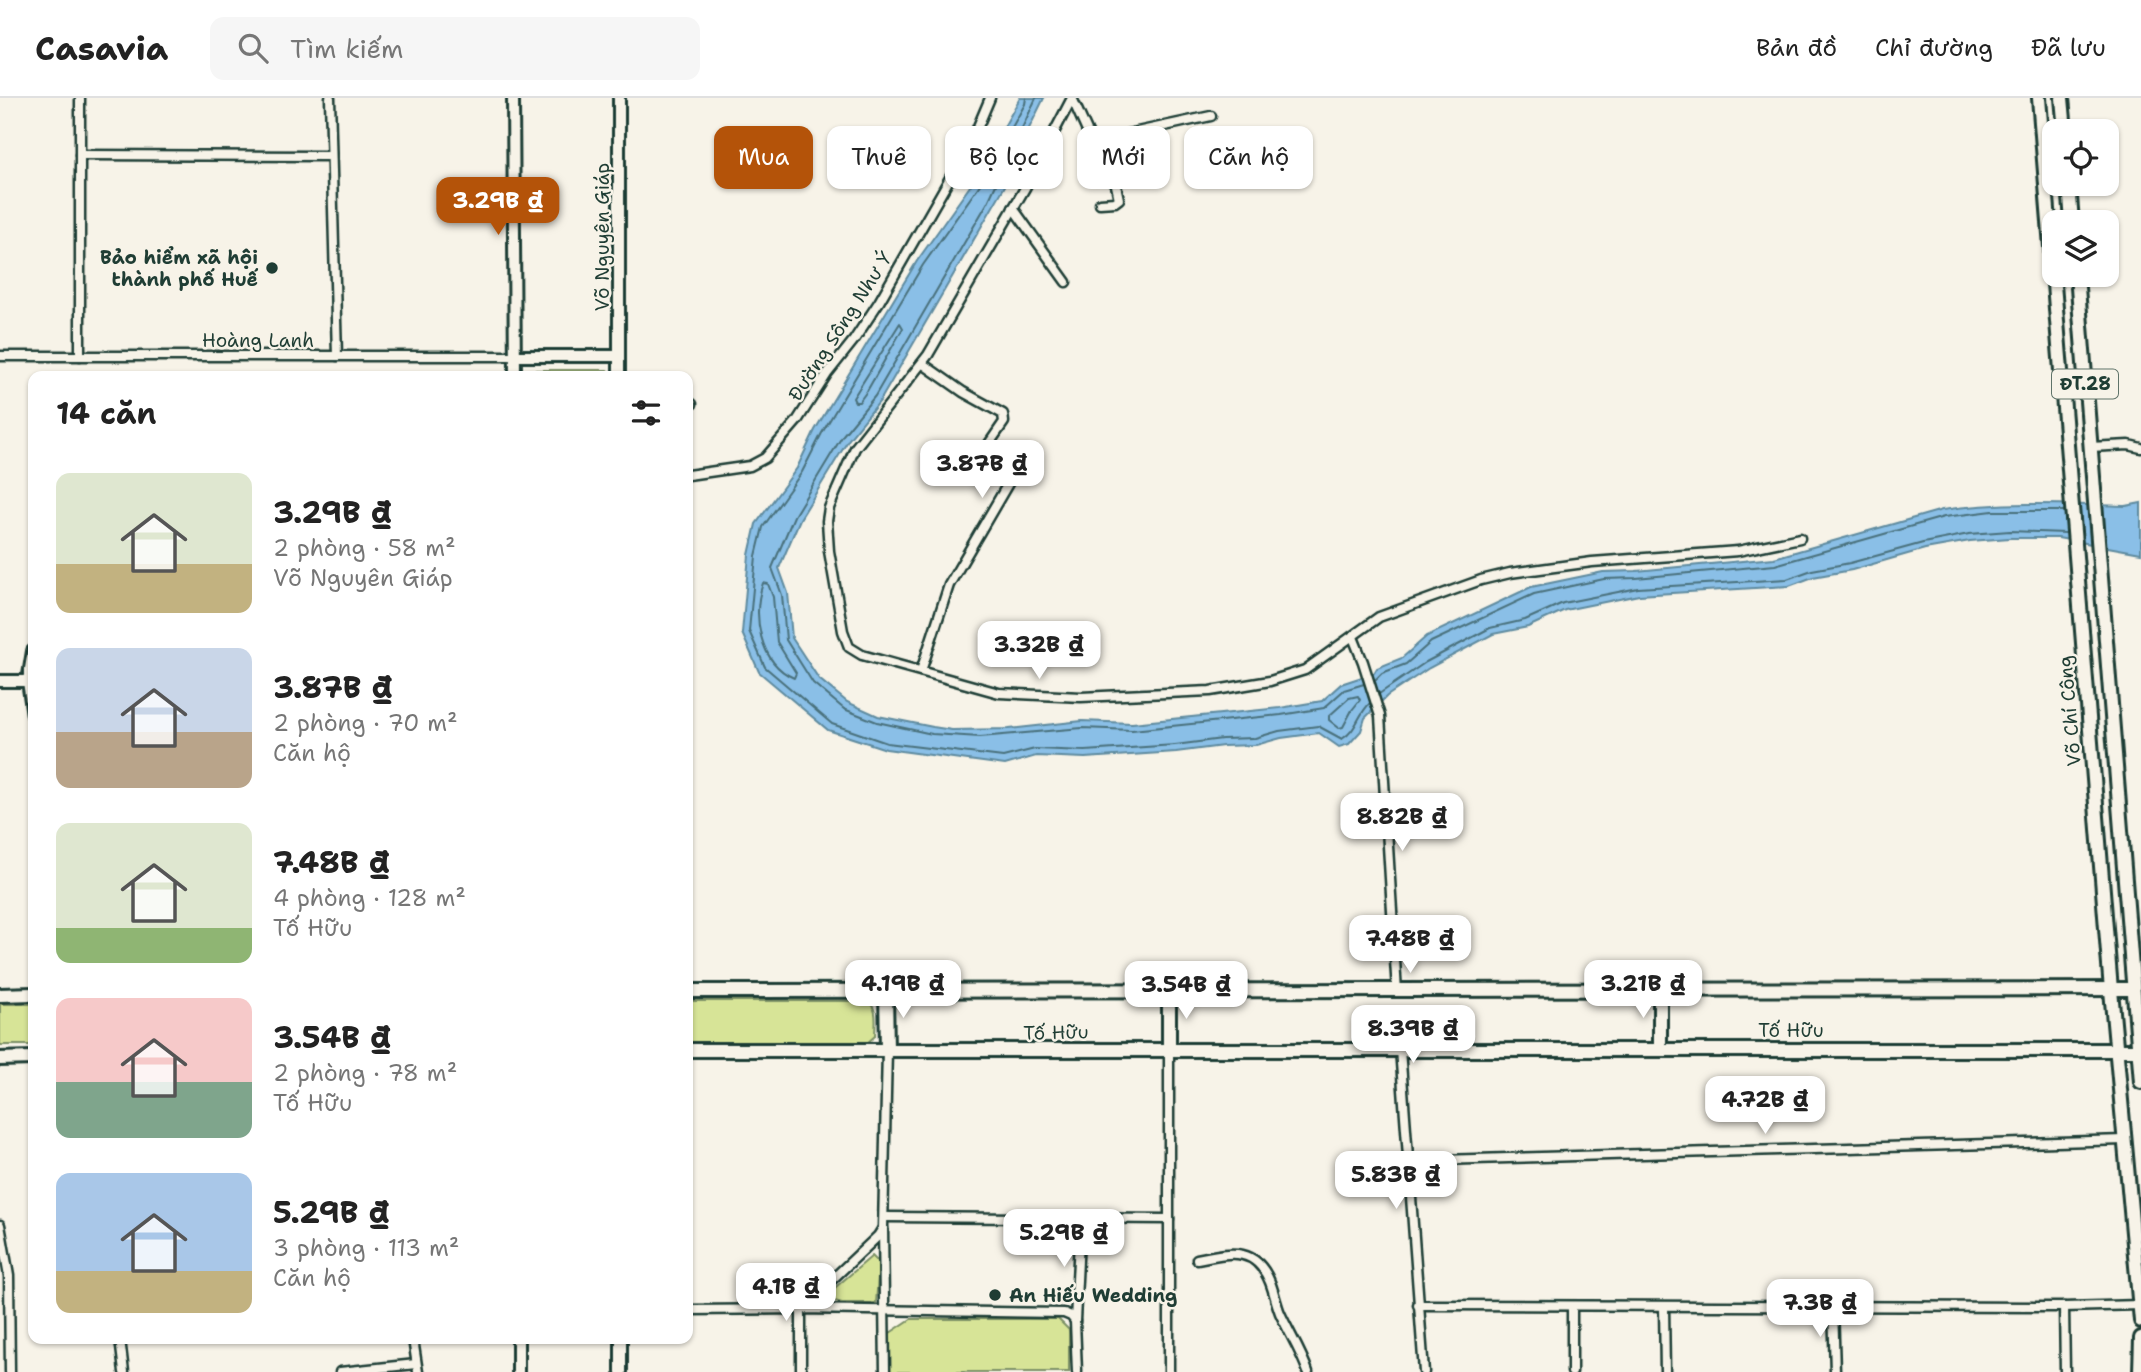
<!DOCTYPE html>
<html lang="vi">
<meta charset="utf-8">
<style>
:root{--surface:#fff;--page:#f6f6f6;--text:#222;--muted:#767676;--line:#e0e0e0;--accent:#b45309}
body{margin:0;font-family:"Shantell Sans",sans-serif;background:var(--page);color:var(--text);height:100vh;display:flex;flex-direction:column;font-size:26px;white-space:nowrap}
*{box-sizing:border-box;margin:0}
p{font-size:23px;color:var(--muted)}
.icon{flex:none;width:38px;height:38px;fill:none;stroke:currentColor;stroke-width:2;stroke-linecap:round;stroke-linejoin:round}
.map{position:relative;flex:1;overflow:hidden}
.drawer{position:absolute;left:28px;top:273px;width:665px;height:973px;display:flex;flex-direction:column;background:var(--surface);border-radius:14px;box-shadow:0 2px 5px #0004}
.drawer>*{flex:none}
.guide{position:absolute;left:714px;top:28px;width:665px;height:63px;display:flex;gap:14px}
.fabs{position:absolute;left:2042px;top:21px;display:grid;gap:14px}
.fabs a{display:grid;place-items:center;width:77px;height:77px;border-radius:14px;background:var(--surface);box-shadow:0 2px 5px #0004;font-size:35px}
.price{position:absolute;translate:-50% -60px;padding:0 16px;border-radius:14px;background:#fff;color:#222;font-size:23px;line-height:46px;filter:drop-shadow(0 2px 4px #0008)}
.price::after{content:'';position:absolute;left:50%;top:42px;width:21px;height:16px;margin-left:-10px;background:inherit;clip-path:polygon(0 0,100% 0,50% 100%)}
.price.on{background:var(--accent);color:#fff}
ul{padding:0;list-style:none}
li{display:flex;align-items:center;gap:21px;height:175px;padding:0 28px}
li span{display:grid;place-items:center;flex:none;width:196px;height:140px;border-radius:14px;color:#555}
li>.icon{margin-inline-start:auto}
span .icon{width:84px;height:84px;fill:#fffc;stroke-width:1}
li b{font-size:30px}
h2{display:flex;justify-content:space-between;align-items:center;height:84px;padding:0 28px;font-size:30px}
.tag{padding:0 24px;border-radius:14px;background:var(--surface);box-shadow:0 2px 5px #0004;font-size:24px;line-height:63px}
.tag.on{background:var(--accent);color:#fff}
header{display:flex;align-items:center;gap:42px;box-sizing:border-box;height:98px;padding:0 35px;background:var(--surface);border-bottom:2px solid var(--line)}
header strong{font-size:33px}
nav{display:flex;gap:38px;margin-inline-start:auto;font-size:24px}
.search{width:490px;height:63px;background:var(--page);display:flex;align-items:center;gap:18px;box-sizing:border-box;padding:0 24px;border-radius:14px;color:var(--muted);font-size:26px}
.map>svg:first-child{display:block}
.green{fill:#d7e497;stroke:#7b9066;stroke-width:2}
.water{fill:#8abfe7;stroke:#5f8b9f;stroke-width:2}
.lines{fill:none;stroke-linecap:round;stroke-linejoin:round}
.shore{stroke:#4a717c;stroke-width:2}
.minor-casing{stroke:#1f3d34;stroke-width:13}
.tertiary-casing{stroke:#1f3d34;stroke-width:16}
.secondary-casing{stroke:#1f3d34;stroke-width:18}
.primary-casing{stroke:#1f3d34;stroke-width:18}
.minor{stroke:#f7f3e8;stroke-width:8}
.tertiary{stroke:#f7f3e8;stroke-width:10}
.secondary{stroke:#f7f3e8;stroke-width:12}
.primary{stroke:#f7f3e8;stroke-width:12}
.poi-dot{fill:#1f3d34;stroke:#f7f3e8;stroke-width:2.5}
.labels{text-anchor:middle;stroke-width:5;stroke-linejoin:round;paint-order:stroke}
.shield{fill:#f7f3e8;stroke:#60746a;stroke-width:2}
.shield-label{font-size:18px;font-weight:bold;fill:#1f3d34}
.street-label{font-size:19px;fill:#1f3d34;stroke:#f7f3e8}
.poi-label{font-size:19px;font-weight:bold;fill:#1f3d34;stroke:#f7f3e8;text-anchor:end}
</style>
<header>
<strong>Casavia</strong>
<div class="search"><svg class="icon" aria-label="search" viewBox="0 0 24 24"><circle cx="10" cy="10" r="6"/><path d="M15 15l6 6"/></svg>Tìm kiếm</div>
<nav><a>Bản đồ</a><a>Chỉ đường</a><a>Đã lưu</a></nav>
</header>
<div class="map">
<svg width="2141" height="1274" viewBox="0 0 2141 1274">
<rect width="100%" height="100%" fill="#f7f3e8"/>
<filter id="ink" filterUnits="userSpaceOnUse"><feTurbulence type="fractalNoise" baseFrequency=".0143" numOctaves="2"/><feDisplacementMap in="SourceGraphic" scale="14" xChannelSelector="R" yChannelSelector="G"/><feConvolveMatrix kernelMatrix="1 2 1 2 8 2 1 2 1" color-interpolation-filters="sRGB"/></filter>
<g filter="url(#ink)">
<g class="green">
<polygon points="526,272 607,272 612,278 520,278"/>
<path d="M688,903H866C879,908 875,926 875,938L867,945L688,946Z"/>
<rect x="0" y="906" width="33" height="41"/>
<polygon points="872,1158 879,1165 876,1205 842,1205 831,1202 830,1194"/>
<polygon points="911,1221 1058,1221 1069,1232 1069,1274 890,1274 890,1235"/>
</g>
<path class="water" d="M1020,0H1044L1013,63L1009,81L880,303L849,341L800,421L779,470L788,495L792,540L819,581L847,604L878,618L933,629L952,632L1009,631L1082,623L1132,625L1280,610L1322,603L1341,586L1374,575L1377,570L1402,560L1427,538L1531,489L1603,474L1636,473L1774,460L1942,412C2003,403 2065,406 2126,408L2141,405V455L2058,440H2010L1970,443L1925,451L1852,472L1813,479L1789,488L1639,497L1565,512L1528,529L1493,536L1429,570L1387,598L1365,620L1361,633L1349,646L1339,649L1319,635L1281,640L1256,647L1223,648L1176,654L1085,660L1036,658L1005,667L886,651L828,632L759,574L742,535L749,457L756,426L797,370L815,332L917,163L975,81Z"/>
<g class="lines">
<g class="shore">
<path d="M1026,0L1025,6L981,85L923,167L822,335L802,374L763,429L756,458L749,533L765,569L832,626L887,645L1003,659L1035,651L1085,653L1175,647L1222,641L1255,640L1279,633L1318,628L1342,641C1357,632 1357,618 1370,605"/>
<polyline points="1036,0 988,104 875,298 843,337 794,418 772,470 782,497 786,542 813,585 844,611 877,624 932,636 980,639 1082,630 1132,632 1281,617 1324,610 1344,592 1364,586"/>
<polygon points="900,225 903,230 867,293 859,304 855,304 853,300"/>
<path d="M763,485L768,486L773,499L777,544L796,575L794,580C759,565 752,517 763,485Z"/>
<polyline points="1375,582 1382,575 1406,566 1431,544 1534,496 1604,481 1636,480 1775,467 1944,419 1993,413 2064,413"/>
<polyline points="1379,596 1426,564 1490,530 1525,522 1563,505 1638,490 1787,481 1812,472 1850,465 1923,445 1969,436 2010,433 2066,435"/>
<polygon points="1358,598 1360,602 1352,612 1343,629 1339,630 1329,622 1329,618 1349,600"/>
</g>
<defs>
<g id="minor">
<polyline points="330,0 337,258"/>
<polyline points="1072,0 1025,90 928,257 855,350 829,410 827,423 829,453 843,533 849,549 862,557 999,595 1081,599 1210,593 1270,583 1305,572 1379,519 1481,482 1510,475 1592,464 1738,453 1800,440"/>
<polyline points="1072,0 1090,40 1095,43 1211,18"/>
<polyline points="80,57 330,58"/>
<polyline points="1100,105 1115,104 1119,101 1106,42"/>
<polyline points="1013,110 1066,184"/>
<polyline points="0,258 515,258"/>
<polyline points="80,258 80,0"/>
<polyline points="688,307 692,306"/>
<polyline points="2090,349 2129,347 2141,350"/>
<polyline points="688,377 750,368 765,360 797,323 827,276 854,242 879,204 974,38 990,0"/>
<polyline points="1353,539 1363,564 1380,618 1397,894"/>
<polyline points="921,573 949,487 1013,377 1012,373 984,353 1004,324 1003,316 963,294 923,266"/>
<polyline points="1400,951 1424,1274"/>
<polyline points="1169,952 1169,1274"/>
<polyline points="1407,1063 2124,1042"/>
<polyline points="885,1119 1169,1121"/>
<polyline points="0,1127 9,1178 10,1274"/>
<polyline points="883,1130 885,1274"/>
<path d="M1197,1161C1229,1155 1255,1147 1270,1184C1274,1194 1276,1205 1280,1215C1289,1235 1301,1253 1308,1274"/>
<polyline points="1418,1207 2064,1209 2140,1207"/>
<polyline points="1833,1208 1835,1274"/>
<polyline points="1664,1209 1665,1274"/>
<polyline points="2064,1209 2065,1274"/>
<polyline points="688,1212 801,1211 1064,1215 1071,1218 1075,1223 1077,1274"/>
<polyline points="1075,1223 1080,1121"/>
<polyline points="120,1241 124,1274"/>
<polyline points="413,1241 418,1274"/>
<polyline points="340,1274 416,1266"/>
<polyline points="801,1274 801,1211 878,1138 883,1130 887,952"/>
<polyline points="1572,1274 1572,1208"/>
</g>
<g id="tertiary">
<polyline points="513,0 515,278"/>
<polyline points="619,0 619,278"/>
<polyline points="515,258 619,258"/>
<polyline points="33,553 28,583 33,617"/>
<polyline points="0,583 28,583"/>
<polyline points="518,1274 518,1241"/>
<polyline points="621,1274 621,1241"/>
</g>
<g id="secondary">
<polyline points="688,893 2133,891"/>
<polyline points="886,893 887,952"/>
<polyline points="1660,893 1660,951"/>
<polyline points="1169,894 1169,952"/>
<polyline points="0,897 33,896"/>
<polyline points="688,952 2138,952"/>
<polyline points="0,961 33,960"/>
</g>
<g id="primary">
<polyline points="2039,0 2111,892 2141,1223"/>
<polyline points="2062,0 2065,33"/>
<polyline points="2069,86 2072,124"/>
<polyline points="2077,177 2141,984"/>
<polyline points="2140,1274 2141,1240"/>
</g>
</defs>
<use href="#minor" class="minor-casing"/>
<use href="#tertiary" class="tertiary-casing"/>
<use href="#secondary" class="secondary-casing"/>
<use href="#primary" class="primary-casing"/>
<use href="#minor" class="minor"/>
<use href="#tertiary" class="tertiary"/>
<use href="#secondary" class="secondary"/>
<use href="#primary" class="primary"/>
</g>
</g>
<g class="poi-dot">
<circle cx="272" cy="170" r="7"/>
<circle cx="995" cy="1197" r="7"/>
</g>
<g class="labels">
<rect class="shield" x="2052" y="271.5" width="66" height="29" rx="5"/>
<g class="shield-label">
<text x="2085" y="292">ĐT.28</text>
</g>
<g class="street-label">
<text transform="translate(602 139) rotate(-90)" y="7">Võ Nguyên Giáp</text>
<text transform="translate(840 228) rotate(-57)" y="7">Đường Sông Như Ý</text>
<text x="258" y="249">Hoàng Lanh</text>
<text transform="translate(2069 613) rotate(-95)" y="7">Võ Chí Công</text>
<text x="1791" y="939">Tố Hữu</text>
<text transform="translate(1056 934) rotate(-1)" y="7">Tố Hữu</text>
</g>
<g class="poi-label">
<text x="258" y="166">Bảo hiểm xã hội<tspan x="258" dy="22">thành phố Huế</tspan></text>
<text x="1009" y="1204" text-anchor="start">An Hiếu Wedding</text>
</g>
</g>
</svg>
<div class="fabs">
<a><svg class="icon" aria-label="locate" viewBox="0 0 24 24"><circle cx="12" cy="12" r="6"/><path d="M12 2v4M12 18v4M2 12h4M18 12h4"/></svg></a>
<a><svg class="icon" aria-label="layers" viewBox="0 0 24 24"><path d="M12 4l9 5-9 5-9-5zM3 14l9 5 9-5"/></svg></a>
</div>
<b class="price on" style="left:498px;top:139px">3.29B ₫</b>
<b class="price" style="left:982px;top:402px">3.87B ₫</b>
<b class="price" style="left:1039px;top:583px">3.32B ₫</b>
<b class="price" style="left:1402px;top:755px">8.82B ₫</b>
<b class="price" style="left:1410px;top:877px">7.48B ₫</b>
<b class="price" style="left:903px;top:922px">4.19B ₫</b>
<b class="price" style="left:1643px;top:922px">3.21B ₫</b>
<b class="price" style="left:1186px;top:923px">3.54B ₫</b>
<b class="price" style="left:1413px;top:967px">8.39B ₫</b>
<b class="price" style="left:1765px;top:1038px">4.72B ₫</b>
<b class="price" style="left:1396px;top:1113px">5.83B ₫</b>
<b class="price" style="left:1064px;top:1171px">5.29B ₫</b>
<b class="price" style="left:786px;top:1225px">4.1B ₫</b>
<b class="price" style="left:1820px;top:1241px">7.3B ₫</b>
<div class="guide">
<a class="tag on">Mua</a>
<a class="tag">Thuê</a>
<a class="tag">Bộ lọc</a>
<a class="tag">Mới</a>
<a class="tag">Căn hộ</a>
</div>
<section class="drawer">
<h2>14 căn<svg class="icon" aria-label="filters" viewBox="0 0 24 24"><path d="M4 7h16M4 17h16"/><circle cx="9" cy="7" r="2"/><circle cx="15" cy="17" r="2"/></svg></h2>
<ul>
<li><span style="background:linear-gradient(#dfe7d0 65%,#c2b280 0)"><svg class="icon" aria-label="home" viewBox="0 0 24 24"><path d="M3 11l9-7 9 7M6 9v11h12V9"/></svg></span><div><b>3.29B ₫</b><p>2 phòng · 58 m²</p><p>Võ Nguyên Giáp</p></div></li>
<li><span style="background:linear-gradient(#c9d6e8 60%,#b9a48a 0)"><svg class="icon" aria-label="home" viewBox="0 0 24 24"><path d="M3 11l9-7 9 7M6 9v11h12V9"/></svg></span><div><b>3.87B ₫</b><p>2 phòng · 70 m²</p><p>Căn hộ</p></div></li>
<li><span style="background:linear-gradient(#dfe7d0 75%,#8fb573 0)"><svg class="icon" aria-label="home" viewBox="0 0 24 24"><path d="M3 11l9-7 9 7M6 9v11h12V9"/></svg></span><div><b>7.48B ₫</b><p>4 phòng · 128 m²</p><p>Tố Hữu</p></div></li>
<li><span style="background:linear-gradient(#f6c9c9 60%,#7fa58c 0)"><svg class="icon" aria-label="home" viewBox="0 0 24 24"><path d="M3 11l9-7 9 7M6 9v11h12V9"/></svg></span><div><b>3.54B ₫</b><p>2 phòng · 78 m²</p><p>Tố Hữu</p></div></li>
<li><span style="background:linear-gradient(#a9c7e8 70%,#c2b280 0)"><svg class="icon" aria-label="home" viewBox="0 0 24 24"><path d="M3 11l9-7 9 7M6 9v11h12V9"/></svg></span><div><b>5.29B ₫</b><p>3 phòng · 113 m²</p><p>Căn hộ</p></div></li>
</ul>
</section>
</div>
